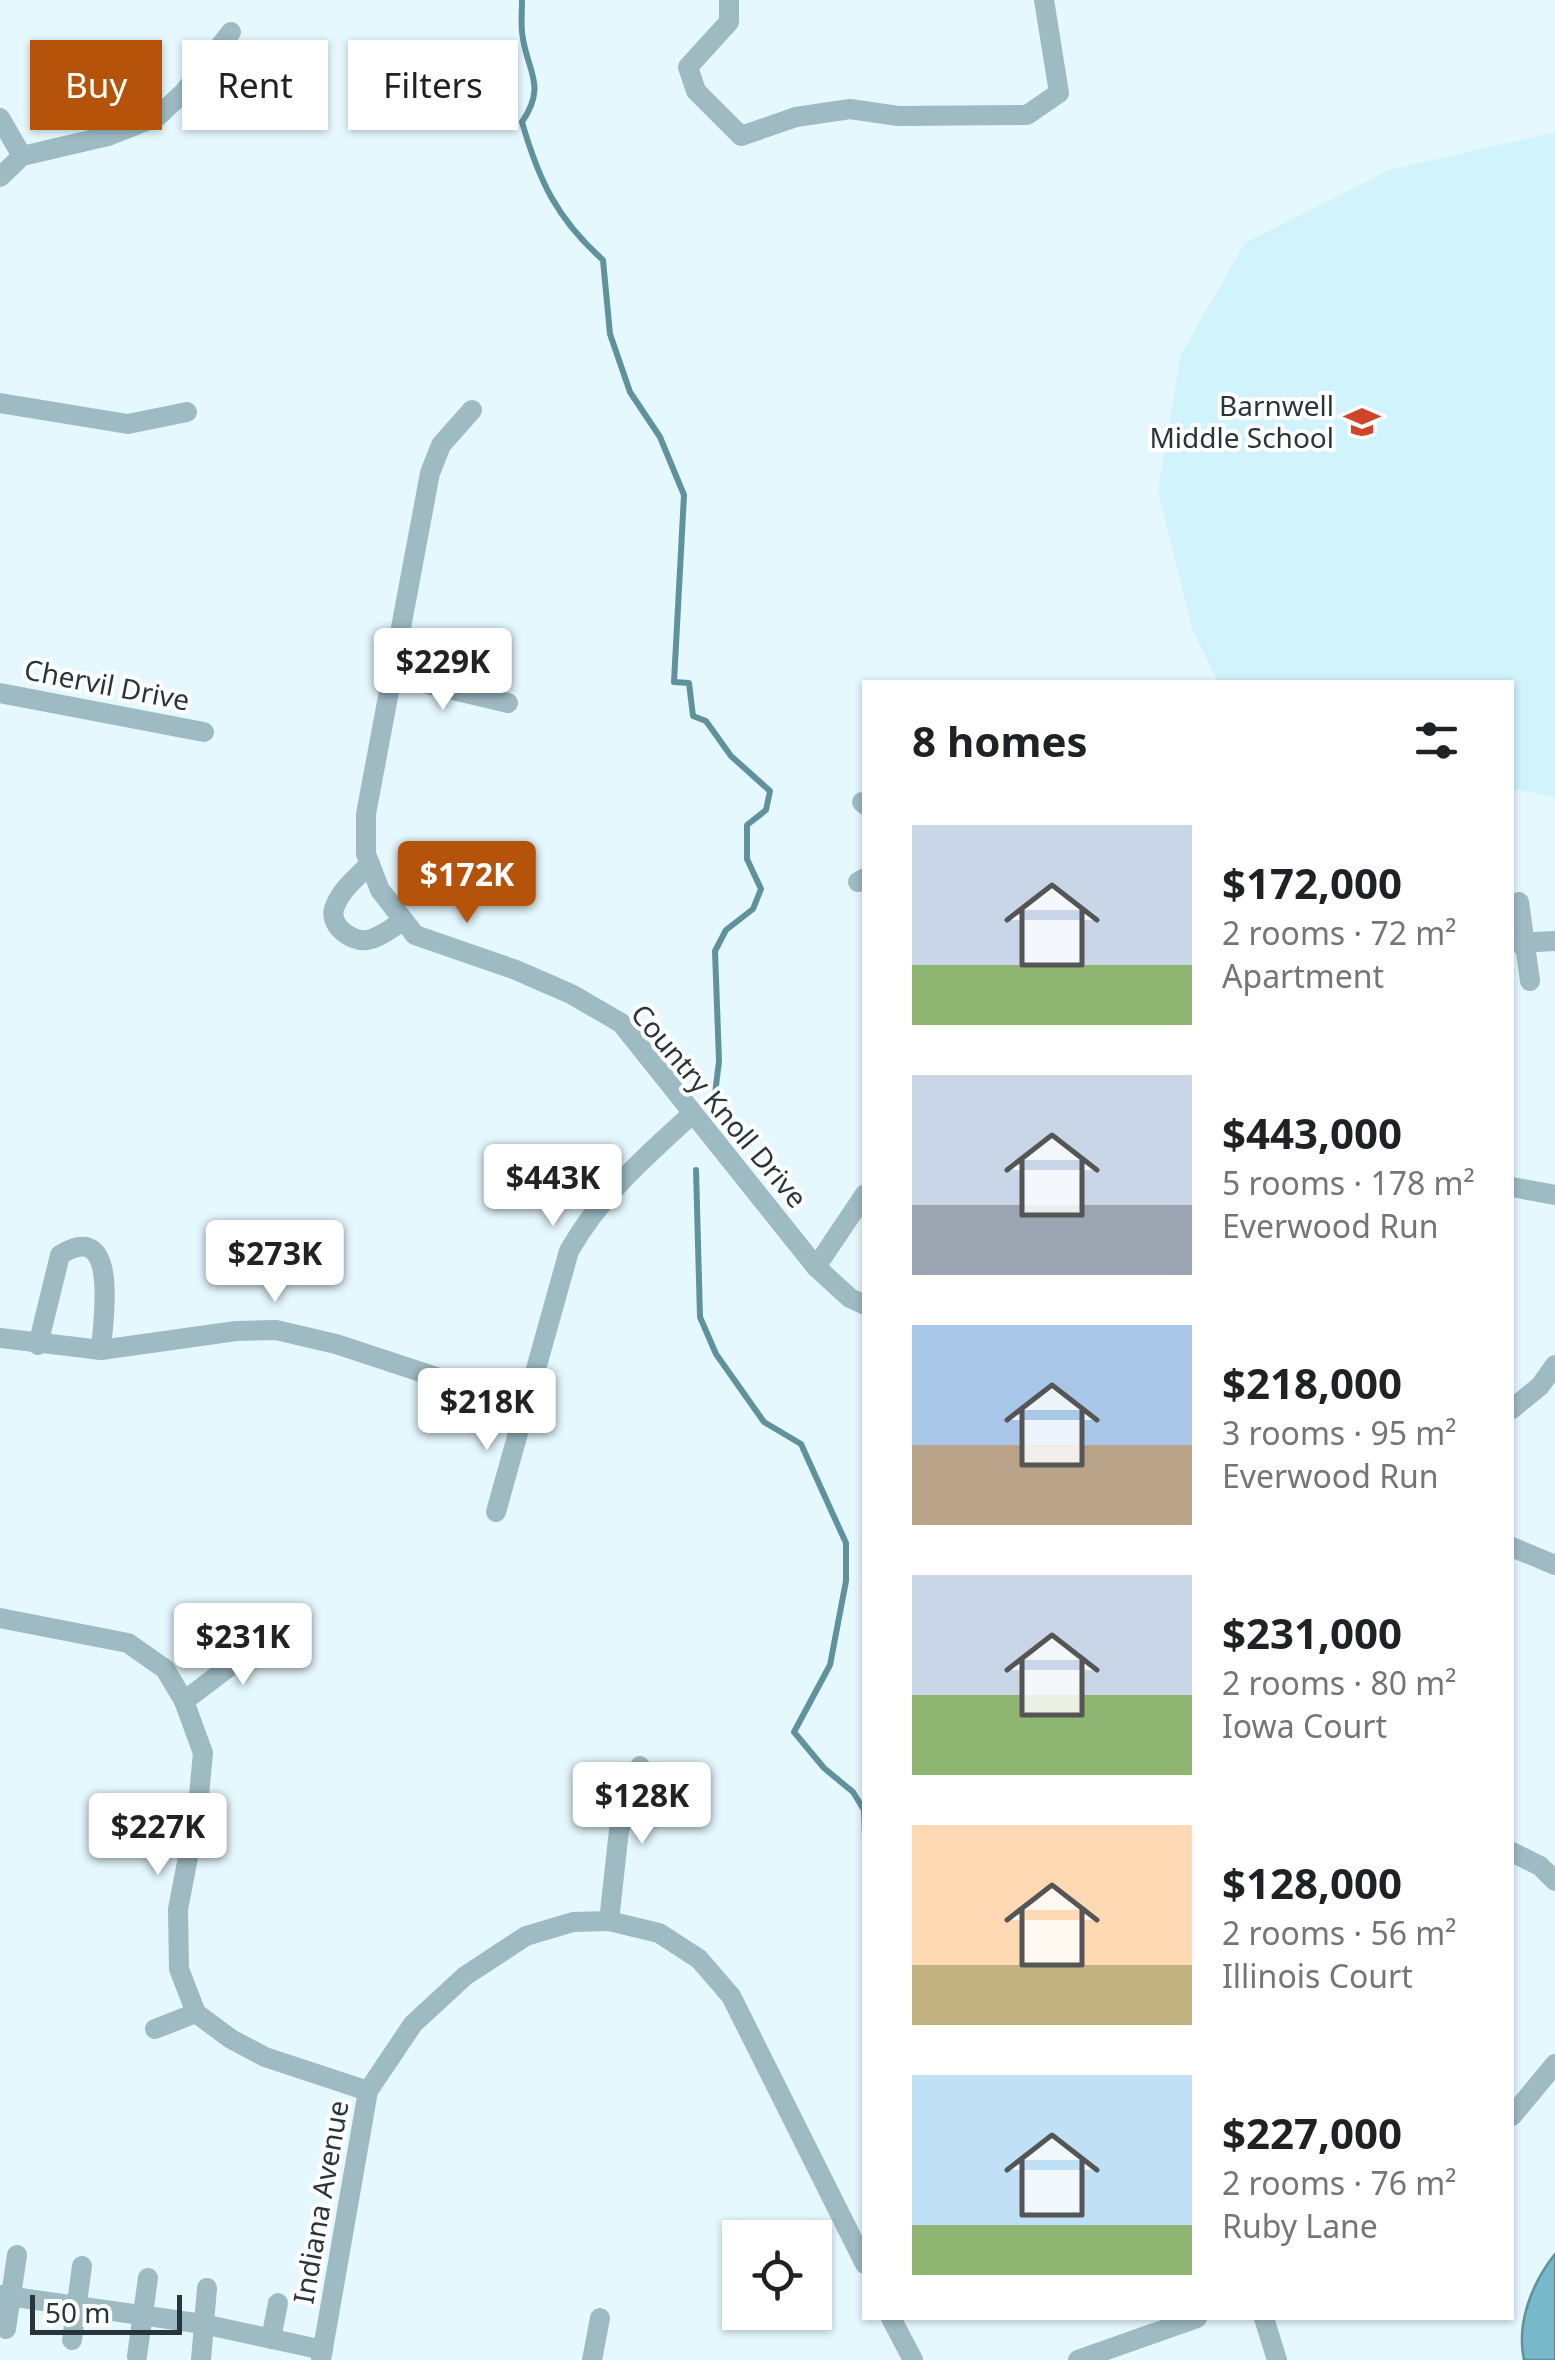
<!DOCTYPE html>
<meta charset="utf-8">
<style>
:root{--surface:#fff;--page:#f2f2f2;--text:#202124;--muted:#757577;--accent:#b45309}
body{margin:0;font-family:"Noto Sans",sans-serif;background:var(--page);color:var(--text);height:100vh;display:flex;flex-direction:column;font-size:38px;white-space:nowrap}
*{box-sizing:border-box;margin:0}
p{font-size:32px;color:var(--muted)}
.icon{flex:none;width:55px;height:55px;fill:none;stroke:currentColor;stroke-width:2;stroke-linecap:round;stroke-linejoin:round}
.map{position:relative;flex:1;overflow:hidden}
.sheet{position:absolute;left:862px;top:680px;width:652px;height:1640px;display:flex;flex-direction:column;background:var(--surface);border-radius:0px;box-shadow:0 2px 8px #0004}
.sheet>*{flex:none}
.hud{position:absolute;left:30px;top:40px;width:682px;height:90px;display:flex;gap:20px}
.tools{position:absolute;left:722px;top:2220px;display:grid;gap:20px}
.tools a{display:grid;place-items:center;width:110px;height:110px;border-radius:0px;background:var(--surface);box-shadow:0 2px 8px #0004;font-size:50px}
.scale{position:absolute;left:30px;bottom:25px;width:152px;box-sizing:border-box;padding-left:10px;border:5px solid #293639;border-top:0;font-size:28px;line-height:35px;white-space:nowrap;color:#293639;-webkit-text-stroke:8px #fff;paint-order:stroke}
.price{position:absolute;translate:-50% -85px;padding:0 22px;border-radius:10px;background:#fff;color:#222;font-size:32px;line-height:65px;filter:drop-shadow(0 2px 5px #0008)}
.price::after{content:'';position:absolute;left:50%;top:60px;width:30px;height:22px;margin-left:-15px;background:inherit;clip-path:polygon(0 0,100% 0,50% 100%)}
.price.selected{background:var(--accent);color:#fff}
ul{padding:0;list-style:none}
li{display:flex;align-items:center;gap:30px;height:250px;padding:0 50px}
li span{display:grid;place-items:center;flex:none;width:280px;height:200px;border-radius:0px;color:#555}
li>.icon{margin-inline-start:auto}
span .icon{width:120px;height:120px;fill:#fffc;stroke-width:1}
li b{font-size:42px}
h2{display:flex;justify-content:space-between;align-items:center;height:120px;padding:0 50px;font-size:42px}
.chip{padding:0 35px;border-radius:0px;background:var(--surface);box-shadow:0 2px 8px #0004;font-size:35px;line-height:90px}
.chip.selected{background:var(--accent);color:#fff}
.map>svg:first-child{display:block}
.built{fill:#d1f3fc}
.water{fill:#77b9ca;stroke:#60929e;stroke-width:2.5}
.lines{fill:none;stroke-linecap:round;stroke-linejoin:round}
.stream{stroke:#60929e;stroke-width:6}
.minor{stroke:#9ebac2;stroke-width:20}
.labels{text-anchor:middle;stroke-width:8;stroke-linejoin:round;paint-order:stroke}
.poi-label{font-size:28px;fill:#293639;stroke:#fff;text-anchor:end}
.street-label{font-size:28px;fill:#293639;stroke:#fff}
</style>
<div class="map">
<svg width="1555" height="2360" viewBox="0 0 1555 2360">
<rect width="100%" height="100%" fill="#e5f8fe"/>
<polygon class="built" points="1555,132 1555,797 1513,789 1512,682 1218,682 1192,629 1158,490 1181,354 1245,243 1389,170"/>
<path class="water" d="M1555,2254V2360H1524C1516,2323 1532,2283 1555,2254Z"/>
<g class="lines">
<g class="stream">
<path d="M522,0C522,10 521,22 522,32C526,71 548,84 522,122C539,181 557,219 603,260L610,334L630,392L660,437L684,495L674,682L689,683L693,716L706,721L731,756L770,791L766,810L747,825V859L761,889L753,909L726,930L715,951L719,1061L715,1094"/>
<polyline points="696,1170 700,1317 716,1354 764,1422 801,1444 846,1543 846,1581 830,1665 794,1732 824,1768 853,1792 864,1810 865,1839"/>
</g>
<g class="minor">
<polyline points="729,0 729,22 688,67 696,91 741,136 796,117 850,109 898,116 1027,115 1059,93 1044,0"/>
<polyline points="0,118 22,156"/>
<polyline points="0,177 22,156 108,136 157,117 184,92 231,32"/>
<polyline points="0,403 128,424 187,412"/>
<polyline points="472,410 441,445 430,473 366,814 366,854 380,890 415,935 516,970 571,994 621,1023 816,1267 850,1298 865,1305"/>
<polyline points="390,675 508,703"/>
<polyline points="0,693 204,732"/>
<polyline points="862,802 865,805"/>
<path d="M370,864C357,877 342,889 335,906C327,924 350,942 367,940C378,939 392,927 402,922"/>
<polyline points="858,882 865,878"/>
<polyline points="1519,902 1530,981"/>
<polyline points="1517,943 1555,941"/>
<polyline points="1512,1187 1555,1195"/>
<polyline points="816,1267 865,1194"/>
<polyline points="0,1338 101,1350 236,1331 276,1330 336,1344 527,1407"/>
<path d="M38,1345L60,1255C120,1217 103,1320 101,1350"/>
<polyline points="1512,1409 1540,1386 1555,1365"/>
<path d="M496,1512L569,1251C600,1196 645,1157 691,1115"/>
<polyline points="1512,1547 1555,1565"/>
<polyline points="0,1618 128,1643 165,1669 184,1701 203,1753 198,1806 178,1909 179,1969 196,2013 231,2039 265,2057 368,2091"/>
<polyline points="184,1701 271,1635"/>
<polyline points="1512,1852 1540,1866 1555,1881"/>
<polyline points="609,1921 619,1830 640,1766"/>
<polyline points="155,2029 196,2013"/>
<polyline points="1512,2116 1555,2064"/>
<polyline points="0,2295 203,2324 323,2350"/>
<polyline points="891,2318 913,2360"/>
<polyline points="1264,2318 1277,2360"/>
<polyline points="6,2329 17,2255"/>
<polyline points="271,2339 278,2303"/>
<polyline points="72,2340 82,2266"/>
<polyline points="137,2356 148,2278"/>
<polyline points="201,2360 207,2288"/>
<polyline points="321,2360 368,2091 413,2024 465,1976 526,1936 573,1922 609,1921 659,1933 699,1959 731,1996 865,2264"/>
<polyline points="592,2360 600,2318"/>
<polyline points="1078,2360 1197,2318"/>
</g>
</g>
<defs>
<symbol id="school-bare" viewBox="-9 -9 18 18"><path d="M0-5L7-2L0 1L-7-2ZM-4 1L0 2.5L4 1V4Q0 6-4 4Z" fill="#d0452a" stroke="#fff" stroke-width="2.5" paint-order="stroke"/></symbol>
</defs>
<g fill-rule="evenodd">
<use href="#school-bare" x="1337" y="397" width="50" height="50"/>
</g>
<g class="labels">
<g class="poi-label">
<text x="1334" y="416">Barnwell<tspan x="1334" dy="32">Middle School</tspan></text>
</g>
<g class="street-label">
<text transform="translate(107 685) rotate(11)" y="10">Chervil Drive</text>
<text transform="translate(719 1106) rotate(50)" y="10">Country Knoll Drive</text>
<text transform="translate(321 2202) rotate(-80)" y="10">Indiana Avenue</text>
</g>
</g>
</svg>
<div class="tools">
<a><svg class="icon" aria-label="locate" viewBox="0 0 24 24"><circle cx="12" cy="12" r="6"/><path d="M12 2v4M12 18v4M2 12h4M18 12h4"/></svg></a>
</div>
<div class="scale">50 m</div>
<b class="price" style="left:443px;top:713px">$229K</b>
<b class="price selected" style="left:467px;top:926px">$172K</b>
<b class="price" style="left:553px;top:1229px">$443K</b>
<b class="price" style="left:275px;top:1305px">$273K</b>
<b class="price" style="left:487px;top:1453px">$218K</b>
<b class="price" style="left:243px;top:1688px">$231K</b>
<b class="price" style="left:642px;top:1847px">$128K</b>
<b class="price" style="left:158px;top:1878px">$227K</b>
<div class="hud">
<a class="chip selected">Buy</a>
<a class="chip">Rent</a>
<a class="chip">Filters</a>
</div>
<section class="sheet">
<h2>8 homes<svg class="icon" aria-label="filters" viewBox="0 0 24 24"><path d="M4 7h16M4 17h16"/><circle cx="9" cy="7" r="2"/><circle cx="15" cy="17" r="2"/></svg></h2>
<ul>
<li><span style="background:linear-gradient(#c9d6e8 70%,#8fb573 0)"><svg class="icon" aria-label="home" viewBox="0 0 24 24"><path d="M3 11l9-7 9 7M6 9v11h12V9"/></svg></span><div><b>$172,000</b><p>2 rooms · 72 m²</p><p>Apartment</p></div></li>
<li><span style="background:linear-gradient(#c9d6e8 65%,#9aa5b1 0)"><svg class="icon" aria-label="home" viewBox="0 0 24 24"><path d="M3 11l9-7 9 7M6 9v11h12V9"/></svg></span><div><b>$443,000</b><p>5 rooms · 178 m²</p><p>Everwood Run</p></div></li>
<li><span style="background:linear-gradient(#a9c7e8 60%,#b9a48a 0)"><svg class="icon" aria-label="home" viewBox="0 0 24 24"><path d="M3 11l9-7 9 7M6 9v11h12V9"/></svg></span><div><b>$218,000</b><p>3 rooms · 95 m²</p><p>Everwood Run</p></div></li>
<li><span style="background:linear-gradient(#c9d6e8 60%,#8fb573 0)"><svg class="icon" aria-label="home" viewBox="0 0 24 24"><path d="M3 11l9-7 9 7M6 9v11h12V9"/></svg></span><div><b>$231,000</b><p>2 rooms · 80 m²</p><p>Iowa Court</p></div></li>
<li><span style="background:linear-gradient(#ffd9b3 70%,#c2b280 0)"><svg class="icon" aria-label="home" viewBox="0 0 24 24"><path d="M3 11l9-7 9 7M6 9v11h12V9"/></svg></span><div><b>$128,000</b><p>2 rooms · 56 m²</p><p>Illinois Court</p></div></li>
<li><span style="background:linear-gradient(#bfe0f5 75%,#8fb573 0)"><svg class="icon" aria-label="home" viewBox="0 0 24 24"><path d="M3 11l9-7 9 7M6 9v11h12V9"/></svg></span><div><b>$227,000</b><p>2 rooms · 76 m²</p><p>Ruby Lane</p></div></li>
</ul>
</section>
</div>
